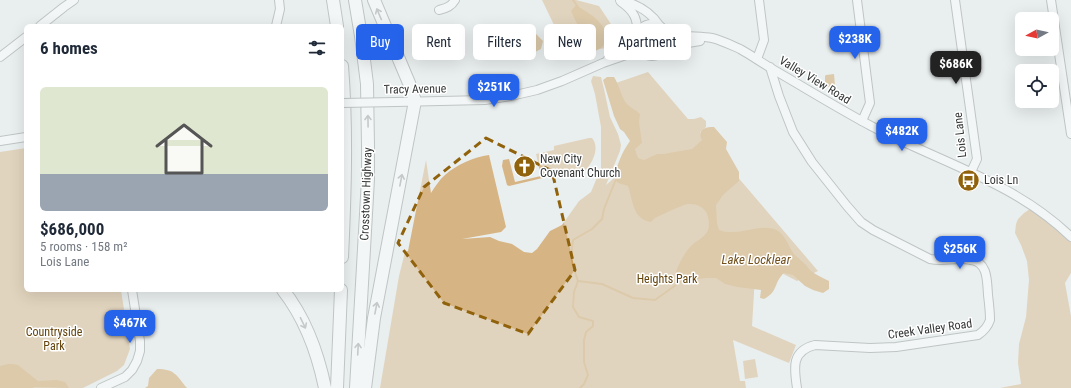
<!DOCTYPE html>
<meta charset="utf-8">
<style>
:root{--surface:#fff;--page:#f6f6f7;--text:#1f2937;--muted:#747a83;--line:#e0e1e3;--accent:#2563eb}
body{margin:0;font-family:"Roboto Condensed",sans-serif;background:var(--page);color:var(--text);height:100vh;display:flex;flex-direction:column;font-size:15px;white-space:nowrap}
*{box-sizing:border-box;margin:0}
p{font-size:13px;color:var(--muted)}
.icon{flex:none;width:22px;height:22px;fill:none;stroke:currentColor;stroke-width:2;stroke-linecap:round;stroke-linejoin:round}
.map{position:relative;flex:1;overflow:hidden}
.details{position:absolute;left:24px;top:24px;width:320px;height:268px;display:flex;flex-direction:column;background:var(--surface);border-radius:6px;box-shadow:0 4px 16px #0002}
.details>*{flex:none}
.banner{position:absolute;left:356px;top:24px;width:380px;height:36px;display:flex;gap:8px}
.needle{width:26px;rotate:262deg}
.controls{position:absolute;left:1015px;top:12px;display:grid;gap:8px}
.controls a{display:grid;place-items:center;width:44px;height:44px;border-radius:6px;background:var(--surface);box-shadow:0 4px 16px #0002;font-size:20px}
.price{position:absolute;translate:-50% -34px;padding:0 9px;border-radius:8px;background:var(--accent);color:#fff;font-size:13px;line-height:26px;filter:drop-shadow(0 1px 2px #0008)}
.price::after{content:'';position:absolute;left:50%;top:24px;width:12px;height:9px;margin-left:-6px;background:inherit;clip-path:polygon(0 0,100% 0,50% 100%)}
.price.active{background:#222;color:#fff}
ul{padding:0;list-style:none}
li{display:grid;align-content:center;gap:8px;height:212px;padding:0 16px}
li+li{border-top:1px solid var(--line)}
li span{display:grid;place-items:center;height:124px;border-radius:6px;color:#555}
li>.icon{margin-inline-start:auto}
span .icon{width:72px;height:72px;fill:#fffc;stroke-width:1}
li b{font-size:17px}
h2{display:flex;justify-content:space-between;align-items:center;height:48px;padding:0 16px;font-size:17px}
.chip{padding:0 14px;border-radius:6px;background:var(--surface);box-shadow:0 4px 16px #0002;font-size:14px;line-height:36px}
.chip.active{background:var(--accent);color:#fff}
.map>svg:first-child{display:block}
.green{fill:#d7b484}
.water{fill:#cd9e59}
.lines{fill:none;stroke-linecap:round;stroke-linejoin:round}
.stream{stroke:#cd9e59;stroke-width:2}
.minor-casing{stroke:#8c9192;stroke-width:10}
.highway-casing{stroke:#8c9192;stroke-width:14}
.minor{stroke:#fff;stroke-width:8}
.highway{stroke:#fff;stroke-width:12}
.minor-bridge-casing{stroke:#8c9192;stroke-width:10;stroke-linecap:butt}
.minor-bridge{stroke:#fff;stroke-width:8}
.oneway{stroke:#9a9b9b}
.marked{fill:none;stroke:#90620c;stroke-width:3;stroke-dasharray:8 5;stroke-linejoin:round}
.labels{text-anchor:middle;stroke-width:3;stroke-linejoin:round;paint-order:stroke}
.street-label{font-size:12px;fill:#353737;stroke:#fff}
.poi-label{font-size:12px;fill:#353737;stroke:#fff;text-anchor:start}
.park-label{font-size:12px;fill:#63430b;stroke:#fff}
.water-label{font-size:13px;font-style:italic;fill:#71501c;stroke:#fff}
</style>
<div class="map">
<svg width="1071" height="388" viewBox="0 0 1071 388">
<rect width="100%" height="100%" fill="#e9eeef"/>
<g class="green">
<polygon points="542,0 576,0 599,6 625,45 568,54"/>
<path d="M648,72L688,119H694L701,117L706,121V127L701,131L700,133L818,271L797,281L756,260L752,326L796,345L789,363L733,340L740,381H745L746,388H380L399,276L405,252L408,251L426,160L431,193C435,187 439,180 445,175C456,165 474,157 489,155L506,227L501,232L462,239L490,237L499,241L512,244L524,252L532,253L537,249L550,231L562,225L579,201L591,192L601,168V127L595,94L591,81L593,76L601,77L604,89L610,117L618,134L621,145L620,151L606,185L614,178L615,180L635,142L610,85Z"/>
<path d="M589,138H592C602,150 589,170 578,176L576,170L509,186L507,185L502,166L503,160L509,159L515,182L541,176L536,154L554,150V146Z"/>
<polygon points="26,148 26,290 121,290 130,349 124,365 117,371 83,388 0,388 0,152"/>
<polygon points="1030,209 1071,237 1071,273 1065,283 1071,316 1071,388 1000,388 1021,384 1018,363 1019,344 1026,317 1029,280 1027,261 1021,245 1015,233 1016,224 1018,219 1024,213"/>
<polygon points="755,359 758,377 745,379 743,361"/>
</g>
<g class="water">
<path d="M576,5C585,11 595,16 601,24C603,27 606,32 607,35C608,44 597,53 589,52C584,51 580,46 577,42L582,35C579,26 574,19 571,11Z"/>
<path d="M522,24L529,27L543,41L541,49C526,57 518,59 501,58L498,54L504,41L514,25Z"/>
<polygon points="834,74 835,86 827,87 825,82 825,76 826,75"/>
<path d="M607,77H614C619,84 622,99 627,104C631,108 636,110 640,114L639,122L642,143L635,149L638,158L644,160L657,154H663L692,149L702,140C697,130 704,127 714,127L727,142L726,149L739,172V181L723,195L716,205L717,223L719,230C738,237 757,224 774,229C786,233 788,247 795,255C798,258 801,260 804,263C807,265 808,268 810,270C816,275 823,278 829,281V289L823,293L813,290L805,286L793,275L784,273C773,283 779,291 764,299L760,298L761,290L737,287L725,284L716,278H706L698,279L690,282H680L675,276C677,266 685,251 693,244C697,241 704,237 707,232C710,227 709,220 707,214C704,207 697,204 689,204C683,204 662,215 655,218L651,222C632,219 633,200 628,186L618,183L614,178C617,165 622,152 630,141L624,132L620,129L614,116L603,80Z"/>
<polygon points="8,364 13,364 18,365 38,381 57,380 65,382 69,388 35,387 32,388 0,388 0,366"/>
<path d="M157,369C175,369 176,375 187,388H145L148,386L149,378Z"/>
</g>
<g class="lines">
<g class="stream">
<polyline points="573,0 578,7"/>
<polyline points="578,281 602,284 633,298 655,300 680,282"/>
<path d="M580,388L584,384L588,375L584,362V340L586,332L593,326V321L579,317L573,307L574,292L578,281C572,264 570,259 573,240L592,229L602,219L604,209L616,179"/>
</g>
<defs>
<g id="minor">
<path d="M620,0C637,4 650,11 659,25"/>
<polyline points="857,0 870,103 862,121"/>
<polyline points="955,0 977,159 971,172"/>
<polyline points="1051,0 1071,134"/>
<path d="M621,2C634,11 638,19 637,34"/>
<path d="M439,10C446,8 451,7 455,0"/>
<circle cx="652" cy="40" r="16"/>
<polyline points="40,26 64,7 74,0"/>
<polyline points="276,26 280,9 279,0"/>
<path d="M662,28C676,39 695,35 712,38C721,40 731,45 740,49C751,55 762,63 774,70C807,89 839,109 873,127C940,162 1016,183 1071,237"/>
<polyline points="664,50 682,44 700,41"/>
<polyline points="0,57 26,37"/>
<polyline points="608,59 626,46 636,38"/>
<polyline points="757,59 764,40 759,0"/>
<path d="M770,67L779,96L793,132L812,162L847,206L861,222L873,230L930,259C944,262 957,257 971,260C988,262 987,281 988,295C989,303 990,311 990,320C988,326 984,331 978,335L896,347L870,348L815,345C791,351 794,368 797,388"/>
<polyline points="396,102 485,100 511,96 537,90 562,81 603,63 629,54 637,53 647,55"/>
<polyline points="0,141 26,137"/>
<polyline points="101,388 125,377 132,370 137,361 140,351 140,341 132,290"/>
</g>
<g id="highway">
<polyline points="333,0 337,26"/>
<polyline points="355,0 361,36 367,84 368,146 368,179 356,388"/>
<path d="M342,66C347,129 345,193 342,257"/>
<path d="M283,290C305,318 318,354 325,388"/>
<polyline points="337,388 341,290"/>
<polyline points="365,388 374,318 415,101 409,83 374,0"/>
</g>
</defs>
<use href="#minor" class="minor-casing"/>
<use href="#highway" class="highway-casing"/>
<use href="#minor" class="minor"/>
<use href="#highway" class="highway"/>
<defs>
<polyline id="minor-bridge" points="342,103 396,102"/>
</defs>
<use href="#minor-bridge" class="minor-bridge-casing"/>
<use href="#minor-bridge" class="minor-bridge"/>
</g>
<defs><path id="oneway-shaft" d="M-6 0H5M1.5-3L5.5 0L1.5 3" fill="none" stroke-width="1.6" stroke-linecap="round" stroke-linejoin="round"/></defs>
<g class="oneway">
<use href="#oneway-shaft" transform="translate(379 14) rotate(-113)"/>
<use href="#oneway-shaft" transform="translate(368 121) rotate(-91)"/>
<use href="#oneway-shaft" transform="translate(401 180) rotate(-79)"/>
<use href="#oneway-shaft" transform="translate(376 308) rotate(-79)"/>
<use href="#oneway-shaft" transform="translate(303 323) rotate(64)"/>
<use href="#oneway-shaft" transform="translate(358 349) rotate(-87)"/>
</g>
<path d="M0 0H1071V388H0ZM486,138L552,171L575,270L528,334L444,303L398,243L424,187Z" fill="#e9eeef" fill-opacity=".55" fill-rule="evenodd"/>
<path class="marked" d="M486,138L552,171L575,270L528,334L444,303L398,243L424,187Z"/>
<defs>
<symbol id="church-disc" viewBox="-11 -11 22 22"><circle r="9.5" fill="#90620c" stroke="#fff"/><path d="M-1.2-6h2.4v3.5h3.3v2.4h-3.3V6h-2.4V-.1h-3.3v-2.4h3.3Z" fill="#fff"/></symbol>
<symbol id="bus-disc" viewBox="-11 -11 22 22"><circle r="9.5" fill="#90620c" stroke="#fff"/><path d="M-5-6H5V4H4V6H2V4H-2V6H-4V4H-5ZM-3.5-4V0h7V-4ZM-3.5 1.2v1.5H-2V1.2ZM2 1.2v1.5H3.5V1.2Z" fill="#fff"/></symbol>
</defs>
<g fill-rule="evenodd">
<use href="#church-disc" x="512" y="154" width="25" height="25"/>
<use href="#bus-disc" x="956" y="168" width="25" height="25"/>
</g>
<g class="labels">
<g class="street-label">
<text transform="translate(815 80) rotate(31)" y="4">Valley View Road</text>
<text transform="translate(415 89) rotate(-1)" y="4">Tracy Avenue</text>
<text transform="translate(960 135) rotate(-96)" y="4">Lois Lane</text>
<text transform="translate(366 194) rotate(-88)" y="4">Crosstown Highway</text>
<text transform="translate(930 329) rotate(-8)" y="4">Creek Valley Road</text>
</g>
<g class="poi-label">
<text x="540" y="163">New City<tspan x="540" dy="14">Covenant Church</tspan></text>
<text x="984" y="184">Lois Ln</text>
</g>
<g class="park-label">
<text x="667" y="283">Heights Park</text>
<text x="54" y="336">Countryside<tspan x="54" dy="14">Park</tspan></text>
</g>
<g class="water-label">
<text x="756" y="264">Lake Locklear</text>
</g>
</g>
</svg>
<div class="controls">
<a><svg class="needle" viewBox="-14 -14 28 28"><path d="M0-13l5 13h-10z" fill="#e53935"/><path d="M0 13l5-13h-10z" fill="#747a83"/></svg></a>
<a><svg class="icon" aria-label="locate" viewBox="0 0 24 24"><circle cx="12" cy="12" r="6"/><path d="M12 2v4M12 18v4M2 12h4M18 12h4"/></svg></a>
</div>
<b class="price" style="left:855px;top:60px">$238K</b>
<b class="price active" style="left:956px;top:85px">$686K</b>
<b class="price" style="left:494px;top:108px">$251K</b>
<b class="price" style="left:902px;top:152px">$482K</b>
<b class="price" style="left:960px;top:270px">$256K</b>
<b class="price" style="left:130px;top:344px">$467K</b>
<div class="banner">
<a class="chip active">Buy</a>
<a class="chip">Rent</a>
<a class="chip">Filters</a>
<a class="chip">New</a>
<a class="chip">Apartment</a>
</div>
<section class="details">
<h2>6 homes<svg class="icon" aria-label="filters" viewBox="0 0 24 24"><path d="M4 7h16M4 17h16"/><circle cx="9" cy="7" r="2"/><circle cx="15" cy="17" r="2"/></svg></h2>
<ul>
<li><span style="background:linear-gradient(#dfe7d0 70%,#9aa5b1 0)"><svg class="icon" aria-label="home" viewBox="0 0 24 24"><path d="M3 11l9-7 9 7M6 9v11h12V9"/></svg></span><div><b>$686,000</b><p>5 rooms · 158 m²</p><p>Lois Lane</p></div></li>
</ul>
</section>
</div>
